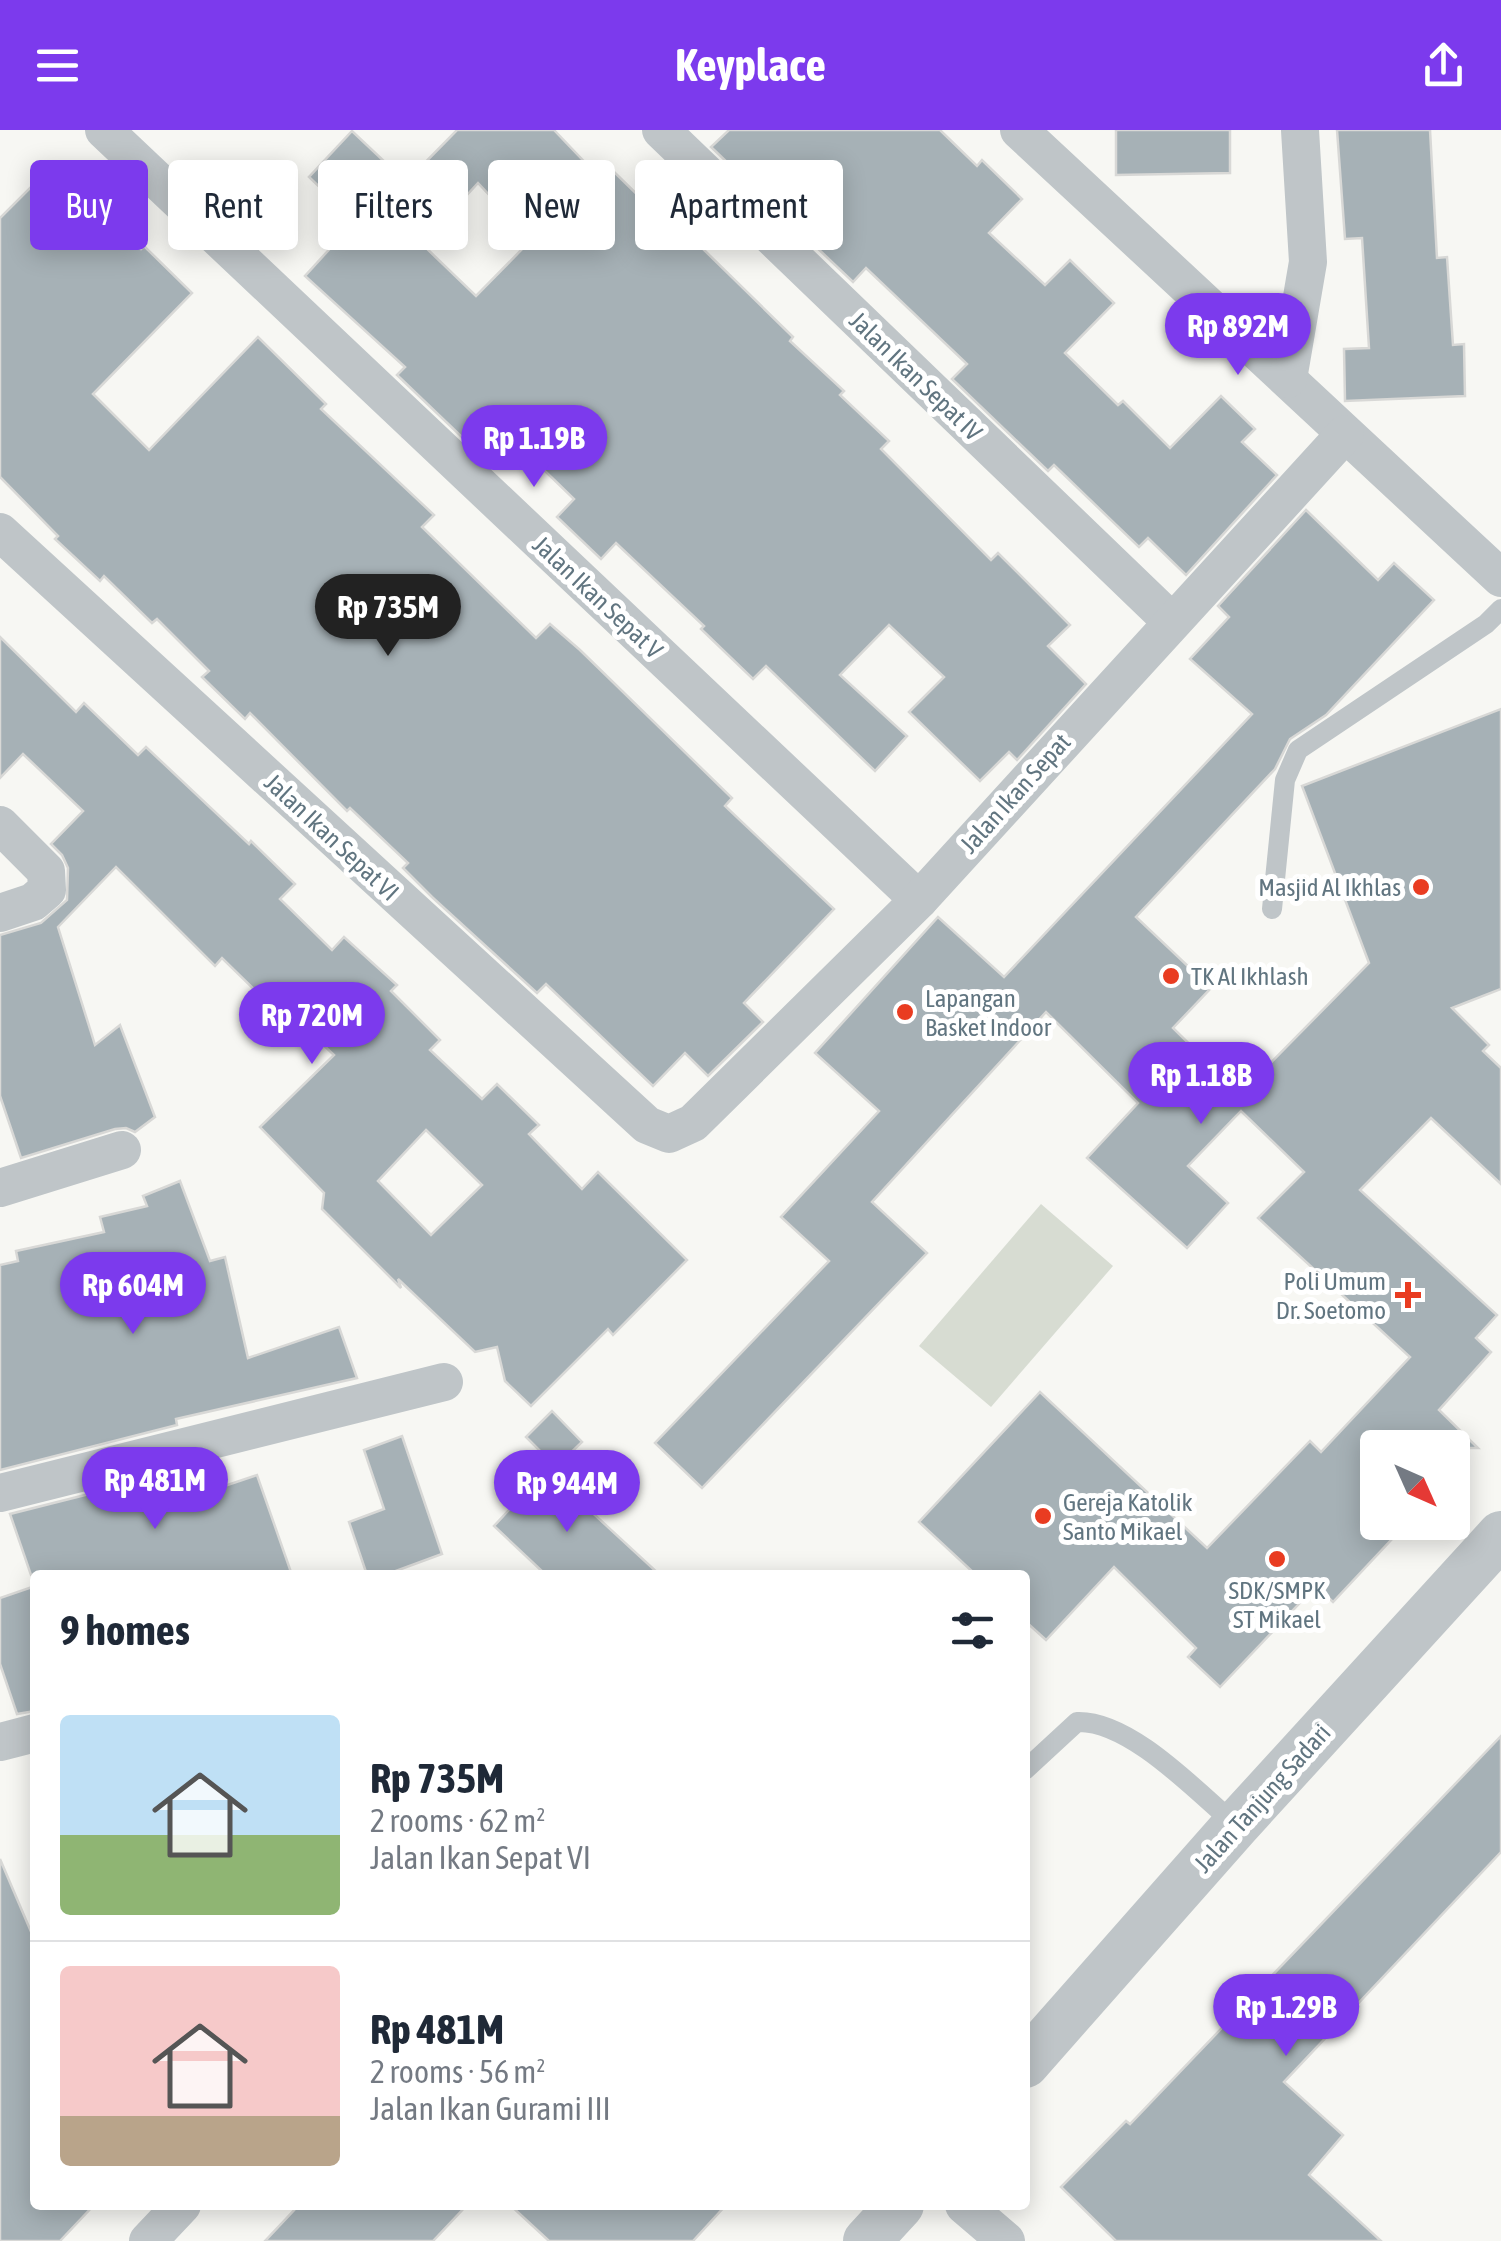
<!DOCTYPE html>
<meta charset="utf-8">
<style>
:root{--surface:#fff;--page:#f2f2f3;--text:#1f2937;--muted:#747a83;--line:#e0e1e3;--accent:#7c3aed}
body{margin:0;font-family:"Asap Condensed",sans-serif;background:var(--page);color:var(--text);height:100vh;display:flex;flex-direction:column;font-size:38px;white-space:nowrap}
*{box-sizing:border-box;margin:0}
p{font-size:32px;color:var(--muted)}
.icon{flex:none;width:55px;height:55px;fill:none;stroke:currentColor;stroke-width:2;stroke-linecap:round;stroke-linejoin:round}
.map{position:relative;flex:1;overflow:hidden}
.side{position:absolute;left:30px;top:1440px;width:1000px;height:640px;display:flex;flex-direction:column;background:var(--surface);border-radius:10px;box-shadow:0 5px 25px #0003}
.side>*{flex:none}
.guide{position:absolute;left:30px;top:30px;width:1000px;height:90px;display:flex;gap:20px}
.needle{width:65px;rotate:135deg}
.tools{position:absolute;left:1360px;top:1300px;display:grid;gap:20px}
.tools a{display:grid;place-items:center;width:110px;height:110px;border-radius:10px;background:var(--surface);box-shadow:0 5px 25px #0003;font-size:50px}
.price{position:absolute;translate:-50% -85px;padding:0 22px;border-radius:35px;background:var(--accent);color:#fff;font-size:32px;line-height:65px;filter:drop-shadow(0 2px 5px #0008)}
.price::after{content:'';position:absolute;left:50%;top:60px;width:30px;height:22px;margin-left:-15px;background:inherit;clip-path:polygon(0 0,100% 0,50% 100%)}
.price.current{background:#222;color:#fff}
ul{padding:0;list-style:none}
li{display:flex;align-items:center;gap:30px;height:250px;padding:0 30px}
li+li{border-top:2px solid var(--line)}
li span{display:grid;place-items:center;flex:none;width:280px;height:200px;border-radius:10px;color:#555}
li>.icon{margin-inline-start:auto}
span .icon{width:120px;height:120px;fill:#fffc;stroke-width:1}
li b{font-size:42px}
h2{display:flex;justify-content:space-between;align-items:center;height:120px;padding:0 30px;font-size:42px}
.pill{padding:0 35px;border-radius:10px;background:var(--surface);box-shadow:0 5px 25px #0003;font-size:35px;line-height:90px}
.pill.current{background:var(--accent);color:#fff}
header{display:flex;justify-content:space-between;align-items:center;height:130px;padding:0 30px;background:var(--accent);color:#fff;font-size:45px;font-weight:700}
.map>svg:first-child{display:block}
.green{fill:#d7dcd2}
.building{fill:#a6b1b6;stroke:#d8d8d6;stroke-width:2.5;fill-rule:evenodd}
.lines{fill:none;stroke-linecap:round;stroke-linejoin:round}
.service{stroke:#bfc5c8;stroke-width:20}
.minor{stroke:#bfc5c8;stroke-width:38}
.tertiary{stroke:#bfc5c8;stroke-width:48}
.poi-dot{fill:#e93c21;stroke:#fff;stroke-width:4}
.labels{text-anchor:middle;stroke-width:10;stroke-linejoin:round;paint-order:stroke}
.street-label{font-size:25px;fill:#617580;stroke:#fff}
.poi-label{font-size:25px;fill:#617580;stroke:#fff;text-anchor:start}
</style>
<header><svg class="icon" aria-label="menu" viewBox="0 0 24 24"><path d="M4 6h16M4 12h16M4 18h16"/></svg>Keyplace<svg class="icon" aria-label="share" viewBox="0 0 24 24"><path d="M12 15V3M7 8l5-5 5 5M5 13v7h14v-7"/></svg></header>
<div class="map">
<svg width="1501" height="2111" viewBox="0 0 1501 2111">
<rect width="100%" height="100%" fill="#f7f7f3"/>
<polygon class="green" points="1041,1074 1113,1136 991,1277 919,1216"/>
<g class="building">
<path d="M457,0H554L598,46L608,36L650,77L679,48L723,91L699,115L793,207L790,211L844,261L840,265L889,311L881,319L991,430L998,423L1070,495L1048,516L1086,554L1017,630L1009,622L980,651L909,582L944,547L889,495L840,545L907,606L875,641L766,536L753,549L701,499L704,496L616,413L601,429L557,387L574,369L513,310L489,333L397,245L405,237L305,146L355,91L309,47L352,1L406,52ZM478,53L531,110L476,166L422,114Z"/>
<polygon points="729,0 940,0 977,36 982,30 1022,69 989,103 1045,155 1070,130 1114,173 1065,223 1118,275 1123,271 1170,318 1221,266 1255,299 1242,312 1277,345 1186,445 1148,408 1139,417 1054,335 1048,341 952,249 967,234 866,138 853,152 711,17"/>
<polygon points="1116,0 1230,0 1230,43 1116,45"/>
<polygon points="1337,0 1430,0 1437,128 1447,127 1453,215 1464,214 1465,266 1345,271 1344,219 1369,218 1362,108 1345,109"/>
<polygon points="54,34 141,119 144,116 192,163 93,264 149,320 258,207 326,274 321,279 434,385 422,397 536,508 550,494 580,520 732,668 725,676 834,779 744,873 763,892 708,946 685,923 653,956 546,854 537,863 432,767 403,738 408,733 350,678 347,681 250,583 245,589 202,547 209,541 157,489 152,493 104,446 100,451 55,409 58,406 0,347 0,88"/>
<polygon points="1306,380 1378,450 1394,433 1434,470 1326,585 1290,609 1275,639 1136,787 1211,858 1173,898 1240,964 1369,833 1302,656 1501,579 1501,859 1452,878 1489,915 1483,921 1501,938 1501,1054 1431,988 1360,1060 1497,1185 1476,1208 1491,1222 1439,1280 1478,1318 1378,1318 1378,1392 1408,1392 1333,1472 1316,1456 1220,1557 1188,1527 1196,1518 1114,1437 1046,1510 1025,1491 1025,1445 976,1445 919,1392 1040,1262 1207,1418 1310,1311 1321,1322 1410,1227 1258,1088 1304,1042 1241,981 1188,1036 1228,1073 1187,1118 1087,1028 1138,973 1046,882 872,1072 927,1123 702,1358 655,1313 829,1131 781,1087 879,981 815,923 938,787 1004,847 1252,584 1190,529 1229,487 1218,476"/>
<path d="M0,507L76,582L84,573L138,625L146,617L249,714L251,711L295,754L280,769L332,820L344,807L397,855L391,861L440,910L430,920L482,969L497,954L539,995L529,1004L582,1059L598,1042L687,1130L613,1205L608,1199L531,1276L505,1251L497,1217L475,1222L398,1149L401,1158L322,1079L324,1063L260,997L334,925L277,871L272,877L222,828L215,836L116,737L58,797L95,915L120,895L155,987L135,1002L126,998L115,999L21,1028L0,966V805L41,793L67,770L68,738L62,725L51,714L83,681L23,624L0,648ZM426,1000L482,1055L431,1105L378,1051Z"/>
<polygon points="180,1051 210,1131 225,1127 248,1228 339,1197 357,1248 176,1289 177,1295 0,1340 0,1135 18,1131 16,1121 104,1102 100,1087 147,1076 143,1066"/>
<polygon points="552,1281 582,1312 556,1337 526,1307"/>
<polygon points="402,1306 442,1424 385,1445 367,1445 349,1392 384,1379 364,1320"/>
<polygon points="188,1339 198,1365 257,1345 292,1445 31,1445 10,1384"/>
<polygon points="546,1340 660,1445 546,1445 494,1396"/>
<polygon points="35,1456 35,1581 17,1584 0,1534 0,1468"/>
<polygon points="1501,1606 1501,1722 1284,1952 1343,2005 1309,2045 1381,2111 1116,2111 1061,2057 1126,1991 1130,1994"/>
<polygon points="0,1729 35,1811 35,2075 94,2075 60,2111 0,2111"/>
<polygon points="299,2075 467,2075 433,2111 265,2111"/>
<polygon points="510,2075 726,2075 693,2111 549,2111"/>
</g>
<g class="lines">
<g class="service">
<polyline points="1272,779 1285,650 1298,620 1486,494 1501,479"/>
<path d="M1025,1640L1077,1592C1130,1590 1197,1662 1236,1695"/>
</g>
<g class="minor">
<polyline points="104,0 919,770"/>
<polyline points="661,0 1171,491"/>
<polyline points="1019,0 1501,448"/>
<polyline points="1288,249 1308,132 1300,0"/>
<polyline points="0,402 647,995 669,1004 693,993 919,770 1345,304"/>
<polyline points="0,695 46,741 47,760 33,772 0,783"/>
<polyline points="0,1058 122,1020"/>
<polyline points="0,1363 444,1252"/>
<polyline points="0,1612 35,1603"/>
<polyline points="964,2075 1006,2111"/>
<polyline points="148,2111 182,2075"/>
</g>
<g class="tertiary">
<polyline points="1025,1934 1236,1695 1501,1405"/>
<polyline points="867,2111 900,2075"/>
</g>
</g>
<g class="poi-dot">
<circle cx="1421" cy="757" r="10"/>
<circle cx="1171" cy="846" r="10"/>
<circle cx="905" cy="882" r="10"/>
<path d="M1403 1150h10v10h10v10h-10v10h-10v-10h-10v-10h10z"/>
<circle cx="1043" cy="1386" r="10"/>
<circle cx="1277" cy="1429" r="10"/>
</g>
<g class="labels">
<g class="street-label">
<text transform="translate(916 246) rotate(44)" y="9">Jalan Ikan Sepat IV</text>
<text transform="translate(598 467) rotate(43)" y="9">Jalan Ikan Sepat V</text>
<text transform="translate(1015 663) rotate(-48)" y="9">Jalan Ikan Sepat</text>
<text transform="translate(332 707) rotate(43)" y="9">Jalan Ikan Sepat VI</text>
<text transform="translate(1262 1668) rotate(-48)" y="9">Jalan Tanjung Sadari</text>
</g>
<g class="poi-label">
<text x="1401" y="766" text-anchor="end">Masjid Al Ikhlas</text>
<text x="1191" y="855">TK Al Ikhlash</text>
<text x="925" y="877">Lapangan<tspan x="925" dy="29">Basket Indoor</tspan></text>
<text x="1386" y="1160" text-anchor="end">Poli Umum<tspan x="1386" dy="29">Dr. Soetomo</tspan></text>
<text x="1063" y="1381">Gereja Katolik<tspan x="1063" dy="29">Santo Mikael</tspan></text>
<text x="1277" y="1469" text-anchor="middle">SDK/SMPK<tspan x="1277" dy="29">ST Mikael</tspan></text>
</g>
</g>
</svg>
<div class="tools">
<a><svg class="needle" viewBox="-14 -14 28 28"><path d="M0-13l5 13h-10z" fill="#e53935"/><path d="M0 13l5-13h-10z" fill="#747a83"/></svg></a>
</div>
<b class="price" style="left:1238px;top:248px">Rp 892M</b>
<b class="price" style="left:534px;top:360px">Rp 1.19B</b>
<b class="price current" style="left:388px;top:529px">Rp 735M</b>
<b class="price" style="left:312px;top:937px">Rp 720M</b>
<b class="price" style="left:1201px;top:997px">Rp 1.18B</b>
<b class="price" style="left:133px;top:1207px">Rp 604M</b>
<b class="price" style="left:155px;top:1402px">Rp 481M</b>
<b class="price" style="left:567px;top:1405px">Rp 944M</b>
<b class="price" style="left:1286px;top:1929px">Rp 1.29B</b>
<div class="guide">
<a class="pill current">Buy</a>
<a class="pill">Rent</a>
<a class="pill">Filters</a>
<a class="pill">New</a>
<a class="pill">Apartment</a>
</div>
<section class="side">
<h2>9 homes<svg class="icon" aria-label="filters" viewBox="0 0 24 24"><path d="M4 7h16M4 17h16"/><circle cx="9" cy="7" r="2"/><circle cx="15" cy="17" r="2"/></svg></h2>
<ul>
<li><span style="background:linear-gradient(#bfe0f5 60%,#8fb573 0)"><svg class="icon" aria-label="home" viewBox="0 0 24 24"><path d="M3 11l9-7 9 7M6 9v11h12V9"/></svg></span><div><b>Rp 735M</b><p>2 rooms · 62 m²</p><p>Jalan Ikan Sepat VI</p></div></li>
<li><span style="background:linear-gradient(#f6c9c9 75%,#b9a48a 0)"><svg class="icon" aria-label="home" viewBox="0 0 24 24"><path d="M3 11l9-7 9 7M6 9v11h12V9"/></svg></span><div><b>Rp 481M</b><p>2 rooms · 56 m²</p><p>Jalan Ikan Gurami III</p></div></li>
</ul>
</section>
</div>
